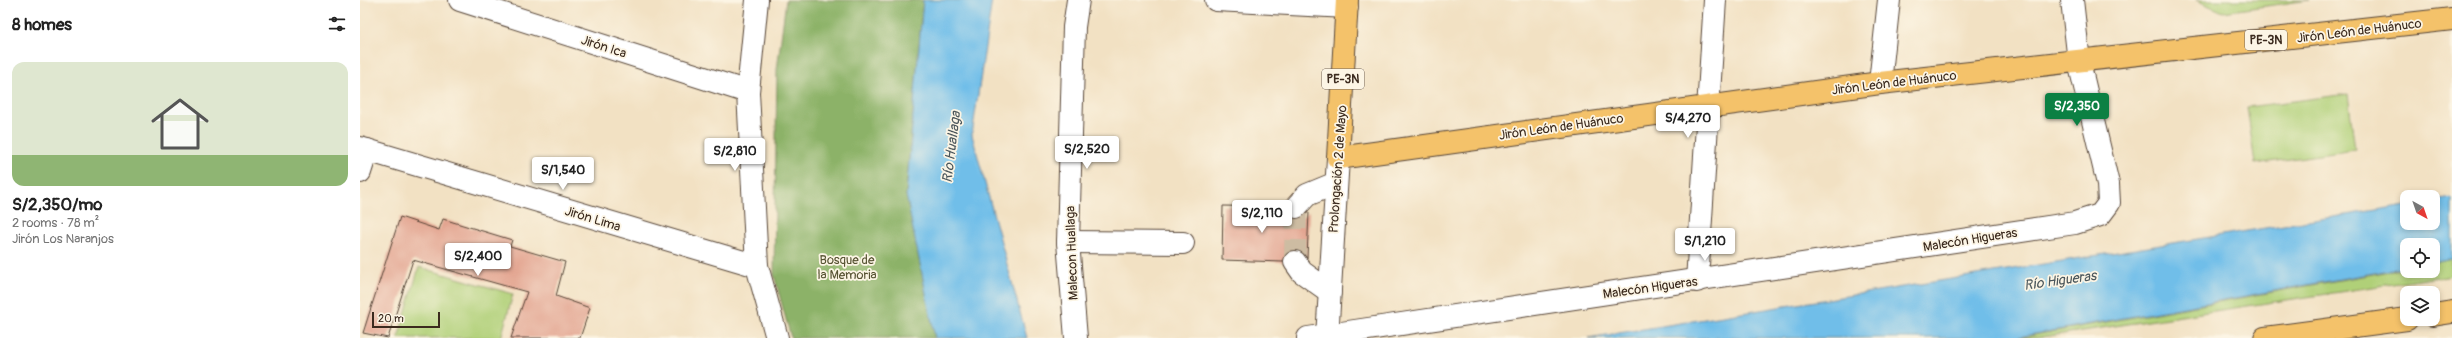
<!DOCTYPE html>
<meta charset="utf-8">
<style>
:root{--surface:#fff;--page:#f2f2f2;--text:#222;--muted:#767676;--line:#e0e0e0;--accent:#0b8043}
body{margin:0;font-family:Pangolin,sans-serif;background:var(--page);color:var(--text);height:100vh;display:flex;flex-direction:column;font-size:15px;white-space:nowrap}
*{box-sizing:border-box;margin:0}
p{font-size:13px;color:var(--muted)}
.icon{flex:none;width:22px;height:22px;fill:none;stroke:currentColor;stroke-width:2;stroke-linecap:round;stroke-linejoin:round}
.map{position:relative;flex:1;overflow:hidden}
.panel{display:flex;flex-direction:column;background:var(--surface);width:360px}
.panel>*{flex:none}
.needle{width:26px;rotate:140deg}
.controls{position:absolute;left:2040px;top:190px;display:grid;gap:8px}
.controls a{display:grid;place-items:center;width:40px;height:40px;border-radius:8px;background:var(--surface);box-shadow:0 2px 6px #0003;font-size:20px}
.scale{position:absolute;left:12px;bottom:10px;width:68px;box-sizing:border-box;padding-left:4px;border:2px solid #3b2a1e;border-top:0;font-size:11px;line-height:14px;white-space:nowrap;color:#3b2a1e;-webkit-text-stroke:3px #fcf5e5;paint-order:stroke}
.price{position:absolute;translate:-50% -34px;padding:0 9px;border-radius:4px;background:#fff;color:#222;font-size:13px;line-height:26px;filter:drop-shadow(0 1px 2px #0008)}
.price::after{content:'';position:absolute;left:50%;top:24px;width:12px;height:9px;margin-left:-6px;background:inherit;clip-path:polygon(0 0,100% 0,50% 100%)}
.price.on{background:var(--accent);color:#fff}
ul{padding:0;list-style:none}
li{display:grid;align-content:center;gap:8px;height:212px;padding:0 12px}
li+li{border-top:1px solid var(--line)}
li span{display:grid;place-items:center;height:124px;border-radius:12px;color:#555}
li>.icon{margin-inline-start:auto}
span .icon{width:72px;height:72px;fill:#fffc;stroke-width:1}
li b{font-size:17px}
h2{display:flex;justify-content:space-between;align-items:center;height:48px;padding:0 12px;font-size:17px}
main{display:flex;flex:1;min-height:0}
.map>svg:first-child{display:block}
.green{fill:#b0d078;stroke:#767d4b}
.forest{fill:#8cb268;stroke:#646e43}
.water{fill:#6fbee9;stroke:#557484}
.building{fill:#e3a591}
.lines{fill:none;stroke-linecap:round;stroke-linejoin:round}
.minor-tunnel{stroke:#cdbca2;stroke-width:22;stroke-dasharray:22 11;stroke-linecap:butt}
.minor-casing{stroke:#564537;stroke-width:24}
.major-casing{stroke:#564537;stroke-width:24}
.highway-casing{stroke:#564537;stroke-width:24}
.minor{stroke:#fff;stroke-width:22}
.major{stroke:#f4c26a;stroke-width:22}
.highway{stroke:#f4c26a;stroke-width:22}
.labels{text-anchor:middle;stroke-width:3.5;stroke-linejoin:round;paint-order:stroke}
.shield{fill:#fcf5e5;stroke:#75675a;stroke-width:1}
.shield-label{font-size:12px;font-weight:bold;fill:#3b2a1e}
.street-label{font-size:13px;fill:#3b2a1e;stroke:#fcf5e5}
.park-label{font-size:13px;fill:#585434;stroke:#fcf5e5}
.water-label{font-size:14px;font-style:italic;fill:#4b565b;stroke:#fcf5e5}
</style>
<main>
<section class="panel">
<h2>8 homes<svg class="icon" aria-label="filters" viewBox="0 0 24 24"><path d="M4 7h16M4 17h16"/><circle cx="9" cy="7" r="2"/><circle cx="15" cy="17" r="2"/></svg></h2>
<ul>
<li><span style="background:linear-gradient(#dfe7d0 75%,#8fb573 0)"><svg class="icon" aria-label="home" viewBox="0 0 24 24"><path d="M3 11l9-7 9 7M6 9v11h12V9"/></svg></span><div><b>S/2,350/mo</b><p>2 rooms · 78 m²</p><p>Jirón Los Naranjos</p></div></li>
</ul>
</section>
<div class="map">
<svg width="2092" height="338" viewBox="0 0 2092 338">
<rect width="100%" height="100%" fill="#fcf5e5"/>
<filter id="ink" filterUnits="userSpaceOnUse"><feTurbulence type="fractalNoise" baseFrequency=".025" numOctaves="2"/><feDisplacementMap in="SourceGraphic" scale="8" xChannelSelector="R" yChannelSelector="G"/><feConvolveMatrix kernelMatrix="1 2 1 2 8 2 1 2 1" color-interpolation-filters="sRGB"/></filter>
<filter id="wash" filterUnits="userSpaceOnUse"><feTurbulence type="fractalNoise" baseFrequency=".012" numOctaves="4" result="noise"/><feDisplacementMap in="SourceGraphic" scale="16" xChannelSelector="R" yChannelSelector="G"/><feGaussianBlur stdDeviation="0.9" result="paint"/><feColorMatrix in="noise" values="0 0 0 0 0 0 0 0 0 0 0 0 0 0 0 0 0 1.4 0 .05"/><feComposite in="paint" operator="in"/></filter>
<g filter="url(#wash)">
<rect width="100%" height="100%" fill="#f2e1c3"/>
<g class="green">
<polygon points="1836,0 1949,0 1863,12"/>
<polygon points="1988,94 1995,150 1895,164 1887,107"/>
<polygon points="2092,259 2092,275 1676,338 1657,338 2047,268 2047,271 2073,271 2073,263"/>
<polygon points="59,267 153,294 141,338 38,338"/>
</g>
<polygon class="forest" points="426,0 563,0 546,194 575,338 431,338 414,275 417,70"/>
<g class="water">
<polygon points="563,0 632,0 612,135 667,338 575,338 546,195"/>
<polygon points="2092,198 2092,259 2073,263 2073,245 2047,245 2047,267 1653,338 1228,338 2047,205 2047,223 2073,223 2073,201"/>
</g>
<g id="blocks">
<g class="building">
<polygon points="863,206 924,207 927,216 934,219 940,219 949,212 947,258 941,251 934,250 928,252 923,262 862,260"/>
<polygon points="40,217 79,230 83,219 152,240 150,246 205,262 196,296 230,308 220,338 151,338 167,292 53,260 28,338 3,333"/>
</g>
</g>
</g>
<g filter="url(#ink)">
<use href="#blocks" fill-opacity="0" stroke="#564537" stroke-width="1"/>
<g class="lines">
<polyline class="minor-tunnel" points="935,262 936,207"/>
<defs>
<g id="minor">
<polyline points="100,0 388,92"/>
<polyline points="397,0 388,92 397,266 417,338"/>
<polyline points="856,0 987,7"/>
<polyline points="1520,83 1529,0"/>
<polyline points="0,148 397,266"/>
<polyline points="0,172 7,150"/>
<polyline points="936,207 947,195 976,183"/>
<polyline points="708,242 823,243"/>
<polyline points="935,262 942,272 970,292"/>
<polyline points="1337,281 1355,0"/>
<polyline points="716,338 708,242 714,27 718,0"/>
<polyline points="948,338 1715,223 1740,215 1749,203 1748,184 1719,62 1712,0"/>
<polyline points="967,338 978,158"/>
</g>
<g id="major">
<polyline points="2073,315 2092,312"/>
<polyline points="1905,338 2047,319"/>
</g>
<polyline id="highway" points="987,0 978,158 1520,83 2092,19"/>
</defs>
<use href="#minor" class="minor-casing"/>
<use href="#major" class="major-casing"/>
<use href="#highway" class="highway-casing"/>
<use href="#minor" class="minor"/>
<use href="#major" class="major"/>
<use href="#highway" class="highway"/>
</g>
</g>
<g class="labels">
<g class="shield">
<rect x="1885" y="30" width="42" height="20" rx="3"/>
<rect x="962" y="69" width="42" height="20" rx="3"/>
</g>
<g class="shield-label">
<text x="1906" y="44">PE-3N</text>
<text x="983" y="83">PE-3N</text>
</g>
<g class="street-label">
<text transform="translate(1999 30) rotate(-7)" y="5">Jirón León de Huánuco</text>
<text transform="translate(244 46) rotate(18)" y="5">Jirón Ica</text>
<text transform="translate(1534 82) rotate(-7)" y="5">Jirón León de Huánuco</text>
<text transform="translate(1201 126) rotate(-8)" y="5">Jirón León de Huánuco</text>
<text transform="translate(977 169) rotate(-86)" y="5">Prolongación 2 de Mayo</text>
<text transform="translate(233 218) rotate(17)" y="5">Jirón Lima</text>
<text transform="translate(1610 239) rotate(-9)" y="5">Malecón Higueras</text>
<text transform="translate(711 253) rotate(-92)" y="5">Malecon Huallaga</text>
<text transform="translate(1290 287) rotate(-8)" y="5">Malecón Higueras</text>
</g>
<g class="park-label">
<text x="487" y="264">Bosque de<tspan x="487" dy="15">la Memoria</tspan></text>
</g>
<g class="water-label">
<text transform="translate(591 147) rotate(-83)" y="5">Río Huallaga</text>
<text transform="translate(1700 280) rotate(-8)" y="5">Río Higueras</text>
</g>
</g>
</svg>
<div class="controls">
<a><svg class="needle" viewBox="-14 -14 28 28"><path d="M0-13l5 13h-10z" fill="#e53935"/><path d="M0 13l5-13h-10z" fill="#767676"/></svg></a>
<a><svg class="icon" aria-label="locate" viewBox="0 0 24 24"><circle cx="12" cy="12" r="6"/><path d="M12 2v4M12 18v4M2 12h4M18 12h4"/></svg></a>
<a><svg class="icon" aria-label="layers" viewBox="0 0 24 24"><path d="M12 4l9 5-9 5-9-5zM3 14l9 5 9-5"/></svg></a>
</div>
<div class="scale">20 m</div>
<b class="price on" style="left:1717px;top:127px">S/2,350</b>
<b class="price" style="left:1328px;top:139px">S/4,270</b>
<b class="price" style="left:727px;top:170px">S/2,520</b>
<b class="price" style="left:375px;top:172px">S/2,810</b>
<b class="price" style="left:203px;top:191px">S/1,540</b>
<b class="price" style="left:902px;top:234px">S/2,110</b>
<b class="price" style="left:1345px;top:262px">S/1,210</b>
<b class="price" style="left:118px;top:277px">S/2,400</b>
</div>
</main>
